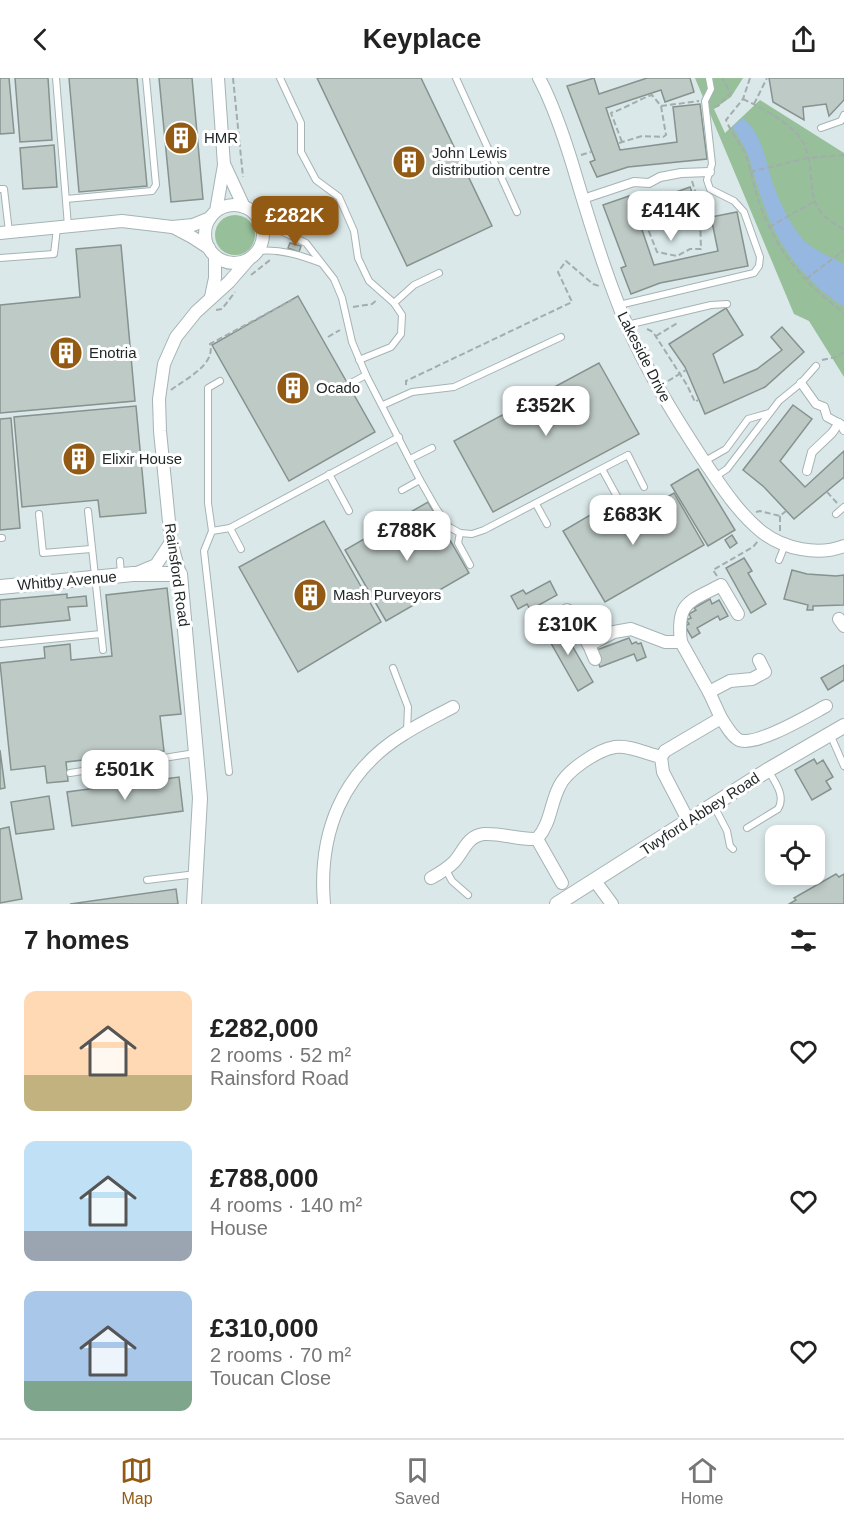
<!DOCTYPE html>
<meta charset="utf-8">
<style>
:root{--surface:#fff;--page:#f6f6f6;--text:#222;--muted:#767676;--line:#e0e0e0;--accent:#925a13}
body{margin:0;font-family:Arial,sans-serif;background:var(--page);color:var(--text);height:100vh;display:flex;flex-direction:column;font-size:22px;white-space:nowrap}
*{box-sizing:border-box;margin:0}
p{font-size:20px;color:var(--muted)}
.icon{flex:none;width:33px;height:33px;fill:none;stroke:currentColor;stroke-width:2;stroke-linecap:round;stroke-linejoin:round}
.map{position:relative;height:826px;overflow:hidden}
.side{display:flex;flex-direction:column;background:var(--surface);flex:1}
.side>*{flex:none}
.tools{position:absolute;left:765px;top:747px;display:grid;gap:12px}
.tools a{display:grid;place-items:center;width:60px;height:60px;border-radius:12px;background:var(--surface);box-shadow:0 3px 9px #0003;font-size:30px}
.price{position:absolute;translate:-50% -51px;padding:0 14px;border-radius:12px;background:#fff;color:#222;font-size:20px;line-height:39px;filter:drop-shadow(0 2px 3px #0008)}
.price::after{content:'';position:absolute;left:50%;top:36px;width:18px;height:14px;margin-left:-9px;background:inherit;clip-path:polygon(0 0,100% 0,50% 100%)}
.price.active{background:var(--accent);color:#fff}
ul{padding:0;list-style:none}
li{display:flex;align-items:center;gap:18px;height:150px;padding:0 24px}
li span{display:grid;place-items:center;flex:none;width:168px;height:120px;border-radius:12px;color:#555}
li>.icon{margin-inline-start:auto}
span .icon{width:72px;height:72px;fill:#fffc;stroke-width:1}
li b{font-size:26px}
h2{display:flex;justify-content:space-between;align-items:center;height:72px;padding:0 24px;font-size:26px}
header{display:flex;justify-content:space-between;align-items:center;height:78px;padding:0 24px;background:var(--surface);font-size:27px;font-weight:700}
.menu{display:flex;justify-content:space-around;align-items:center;height:84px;border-top:2px solid var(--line);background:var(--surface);font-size:16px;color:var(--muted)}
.menu a{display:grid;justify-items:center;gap:3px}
.menu .active{color:var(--accent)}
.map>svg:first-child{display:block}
.green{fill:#97bf99}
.water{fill:#95b7e0}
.building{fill:#becac6;stroke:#86928e;stroke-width:1.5}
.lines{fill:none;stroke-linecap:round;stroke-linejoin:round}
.service-casing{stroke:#a6b3b4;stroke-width:8}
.pedestrian-casing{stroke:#a6b3b4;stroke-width:10}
.minor-casing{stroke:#a6b3b4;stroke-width:14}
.tertiary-casing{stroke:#a6b3b4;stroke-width:16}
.path{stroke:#a2adae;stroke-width:2;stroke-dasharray:6 3;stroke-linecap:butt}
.service{stroke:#fff;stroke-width:6}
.pedestrian{stroke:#fff;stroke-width:8}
.minor{stroke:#fff;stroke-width:12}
.tertiary{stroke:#fff;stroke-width:14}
.labels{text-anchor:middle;stroke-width:6;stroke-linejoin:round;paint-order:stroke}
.poi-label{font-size:15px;fill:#222828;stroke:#fff;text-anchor:start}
.street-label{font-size:15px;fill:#222828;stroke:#fff}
</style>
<header><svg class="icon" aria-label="back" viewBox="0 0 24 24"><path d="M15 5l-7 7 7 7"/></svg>Keyplace<svg class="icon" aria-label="share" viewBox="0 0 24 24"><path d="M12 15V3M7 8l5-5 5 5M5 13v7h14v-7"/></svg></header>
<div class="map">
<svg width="844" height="826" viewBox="0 0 844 826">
<rect width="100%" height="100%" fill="#dae8e9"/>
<g class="green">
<polygon points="695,0 743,0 731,19 714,31 725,55 760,22 844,75 844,299 809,243 794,236"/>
<circle cx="235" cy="157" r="20"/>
</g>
<path class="water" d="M743,40C760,55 763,72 769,92C774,113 791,152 808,166C818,174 832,180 844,186V229C807,205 780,172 765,130C758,113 754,94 748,77C744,67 738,58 732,49Z"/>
<g class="building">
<polygon points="0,0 9,0 14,55 0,56"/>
<polygon points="15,0 48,0 52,62 20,64"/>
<polygon points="69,0 137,0 147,108 79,114"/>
<polygon points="159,0 192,0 203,121 171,124"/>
<polygon points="317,0 421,0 492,148 407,188"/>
<polygon points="594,0 599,16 647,0 690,0 694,14 665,24 661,12 606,30 620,72 677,64 673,29 700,26 707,81 628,89 597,99 590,84 595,82 567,8"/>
<polygon points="769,0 844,0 844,22 829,38 826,26 803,29 804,42 773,24"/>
<polygon points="54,67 57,109 23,111 20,70"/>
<polygon points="690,109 697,127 640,146 654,187 718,173 711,139 737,134 748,188 660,205 631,216 621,190 626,188 603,127 629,118 632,130"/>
<polygon points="290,165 301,168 299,174 288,170"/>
<polygon points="121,167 135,323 0,335 0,227 80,219 76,171"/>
<polygon points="298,218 375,354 289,403 212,267"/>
<polygon points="726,230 743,257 713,276 724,305 757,291 782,272 771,259 782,249 804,274 765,309 705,336 685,289 669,266"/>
<polygon points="599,285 639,356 493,434 454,363"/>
<polygon points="793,327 812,341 780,383 805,409 844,373 844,399 794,441 764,409 743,392"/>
<polygon points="136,328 146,435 100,439 98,422 22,429 14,339"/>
<polygon points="11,340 20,450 0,452 0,341"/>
<polygon points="698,391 735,452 708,468 671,407"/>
<polygon points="674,415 704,467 605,524 563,453 597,433 608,453"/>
<polygon points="428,424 469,495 386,543 345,472"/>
<polygon points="324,443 381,544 298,594 239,489"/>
<polygon points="732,457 737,465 730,470 725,462"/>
<polygon points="744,480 752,493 748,495 766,526 751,535 726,490"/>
<polygon points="792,492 807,496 836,498 844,497 844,527 813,528 813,532 807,532 808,527 784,521"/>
<polygon points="550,503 557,517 537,528 539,531 532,535 527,526 518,531 511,518 523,512 526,516"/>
<polygon points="167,510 181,636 160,638 164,673 66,684 68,703 47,705 45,688 11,692 0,585 45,580 44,569 70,566 71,582 112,578 106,517"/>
<polygon points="67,516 67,520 86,518 87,528 68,529 70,542 0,549 0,522"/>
<polygon points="710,521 712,526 719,522 728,538 720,542 718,538 697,550 700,555 692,560 685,548 689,546 686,542 691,540 689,536 696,532 694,530"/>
<polygon points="558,543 593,604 578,613 543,551"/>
<polygon points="629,560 632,566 636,564 638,566 641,565 646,579 637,583 634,576 600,589 594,573"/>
<polygon points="844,587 844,602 828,612 821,600"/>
<polygon points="0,672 5,710 0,711"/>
<polygon points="814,681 817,686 823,682 833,699 826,703 831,711 812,722 795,692"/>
<polygon points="179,699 183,733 72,748 67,714"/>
<polygon points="49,718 54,751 16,756 11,724"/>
<polygon points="9,749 22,821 0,825 0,751"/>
<polygon points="836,796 839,799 844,796 844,826 789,826 796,822 794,820"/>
<polygon points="176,811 178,826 70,826"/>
</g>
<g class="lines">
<defs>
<g id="service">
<polyline points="56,0 68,148"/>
<polyline points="280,0 301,45 301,74 316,102 339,119 354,153 358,180 369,203 394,225 402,237 401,256 391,269 359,282"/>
<polyline points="456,0 517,134"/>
<polyline points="821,50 841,43 844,37"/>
<polyline points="0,111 4,111 9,154"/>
<polyline points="66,121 152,113 156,107 146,0"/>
<polyline points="260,143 306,165 334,201 342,220 352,264 366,297 420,402 436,430 449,449 460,455 472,456 484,452 628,377 644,409"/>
<path d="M258,173C281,171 300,177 321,185"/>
<polyline points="0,180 54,176 57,150"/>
<polyline points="394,225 414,207 439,195"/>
<polyline points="619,227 754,195 759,188 760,179 744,134 734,123 710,111 707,102 712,86 705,23 711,11 709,0"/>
<polyline points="627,247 711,227 727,226"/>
<polyline points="353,304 366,297"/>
<polyline points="383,327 412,314 454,309 561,259"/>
<polyline points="410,381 432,370"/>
<polyline points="705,383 726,371 748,341 769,335"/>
<polyline points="602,391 620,424"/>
<polyline points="329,396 349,433"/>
<polyline points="715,399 727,391 779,323 801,305 816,288"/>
<polyline points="402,412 420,402"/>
<polyline points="536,426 547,446"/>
<polyline points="88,433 103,572"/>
<polyline points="39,436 43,475 91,471"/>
<polyline points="836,436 844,429"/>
<polyline points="230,450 241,471"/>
<polyline points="212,453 208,425 208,310 220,303"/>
<polyline points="460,455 458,465 470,487"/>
<polyline points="0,460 2,460"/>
<polyline points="779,482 785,467"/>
<polyline points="120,483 121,497"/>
<polyline points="0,566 101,556"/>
<polyline points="393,590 408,629 407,653"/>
<polyline points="830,656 844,688"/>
<polyline points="229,694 204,473 212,453 230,450 399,359"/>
<polyline points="70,695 195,675"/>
<polyline points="713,726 727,753 730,768 733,771"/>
<path d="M747,750L778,731C786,718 775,704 768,692"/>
<polyline points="446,792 452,803 468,817"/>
<polyline points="147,802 196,796"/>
</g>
<g id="pedestrian">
<polyline points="583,121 634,104 649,105 660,99 681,95 710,94"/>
<polyline points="801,305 816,326 824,329 827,339 842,347 844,352"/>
<polyline points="807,393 812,374 832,355 839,345"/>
</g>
<g id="minor">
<path d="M539,0C553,26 563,56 572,85C585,129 598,173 614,215C635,274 668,328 702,380C719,405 738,435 762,454C784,471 818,478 844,468"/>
<polyline points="225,88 244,129"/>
<circle cx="234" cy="156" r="29"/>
<polyline points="216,133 224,87 218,0"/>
<polyline points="173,149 192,159 209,170"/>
<polyline points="0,155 122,143 172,149 193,147 210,140"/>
<polyline points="211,219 215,200 215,178"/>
<polyline points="137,495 156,487 171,464"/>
<polyline points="180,496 171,464 160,353 159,321 164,286 176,259 196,234 229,204 249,181"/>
<polyline points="839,541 844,548"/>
<path d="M542,546L567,532L589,567L614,554L631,551L665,564H681C676,524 689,524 721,507L738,536"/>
<polyline points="589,567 595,581"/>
<polyline points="709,614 730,603 752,601 765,594 759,582"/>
<path d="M721,640C726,647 731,658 739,662C756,669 809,637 826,628"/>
<polyline points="661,679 665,673 721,640 709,614 681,564"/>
<polyline points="537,761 562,805"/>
<path d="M431,800C440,795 447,791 454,784C464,773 467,758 484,756C502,755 519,762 537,761C551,745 550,727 559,709C566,693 597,672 615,669C630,667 647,676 661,679L663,694L688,742"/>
<polyline points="595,803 612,826"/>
<path d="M324,826C318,755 342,694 404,656C419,646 436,638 453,629"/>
</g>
<g id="tertiary">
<polyline points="0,509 133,496 180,496 200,720 194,826"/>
<polyline points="557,826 768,692 844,648"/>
</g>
</defs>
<use href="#service" class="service-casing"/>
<use href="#pedestrian" class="pedestrian-casing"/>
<use href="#minor" class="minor-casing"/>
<use href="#tertiary" class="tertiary-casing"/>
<g class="path">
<polyline points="233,0 243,99"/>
<path d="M750,0L743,21L726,42C731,55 741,65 746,78C752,94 754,111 760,127C778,175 803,204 844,235"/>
<path d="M743,21C762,30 797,48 805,68C819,103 798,129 844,151"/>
<polyline points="754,26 767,0"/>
<polyline points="661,28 699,23"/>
<polyline points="714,29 718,28 731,15 722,0"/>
<path d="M619,65L642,58L663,59L666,57L661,28L652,17C637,22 626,30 611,35L622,64"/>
<polyline points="581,77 591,74"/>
<polyline points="750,94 808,80 844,77"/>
<polyline points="692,103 697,119 711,130 700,138 701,171 690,171 677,178 657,174 648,151 661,146 673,147 684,136 700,138"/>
<polyline points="254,122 279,138 279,142"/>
<polyline points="769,149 815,123"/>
<polyline points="251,197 270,182"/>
<polyline points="806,201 844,172"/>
<polyline points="353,229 372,226 378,221"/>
<polyline points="216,232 222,231 235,214"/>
<polyline points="647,251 653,254 687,307 695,324 698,322"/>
<polyline points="656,258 679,244"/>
<polyline points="328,259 340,252"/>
<polyline points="822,282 836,279 844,274"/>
<polyline points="668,303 686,292"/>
<polyline points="406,307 406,303 572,224 558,194 566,183 593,206 599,208"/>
<path d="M171,312C185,301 216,287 210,266L292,222"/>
<polyline points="843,400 844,401"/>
<polyline points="827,414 837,425"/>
<polyline points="756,434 760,433 780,438 786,433"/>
<polyline points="780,453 780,438"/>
<polyline points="717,498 713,492 753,469 758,463"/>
</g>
<use href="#service" class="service"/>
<use href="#pedestrian" class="pedestrian"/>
<use href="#minor" class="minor"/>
<use href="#tertiary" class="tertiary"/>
</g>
<defs>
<symbol id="building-disc" viewBox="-11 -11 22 22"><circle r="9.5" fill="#925a13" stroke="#fff"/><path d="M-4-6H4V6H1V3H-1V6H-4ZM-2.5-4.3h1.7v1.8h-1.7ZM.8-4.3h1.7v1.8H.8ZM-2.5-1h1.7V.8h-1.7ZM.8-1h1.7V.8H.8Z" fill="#fff"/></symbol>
</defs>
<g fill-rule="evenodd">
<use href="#building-disc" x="162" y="41" width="38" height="38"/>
<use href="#building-disc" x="390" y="65" width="38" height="38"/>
<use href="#building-disc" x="47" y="256" width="38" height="38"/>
<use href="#building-disc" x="274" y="291" width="38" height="38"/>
<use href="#building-disc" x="60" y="362" width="38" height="38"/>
<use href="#building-disc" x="291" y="498" width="38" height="38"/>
</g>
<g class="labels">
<g class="poi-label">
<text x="204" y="65">HMR</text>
<text x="432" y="80">John Lewis<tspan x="432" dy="17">distribution centre</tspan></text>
<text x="89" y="280">Enotria</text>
<text x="316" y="315">Ocado</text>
<text x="102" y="386">Elixir House</text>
<text x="333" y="522">Mash Purveyors</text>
</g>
<g class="street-label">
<text transform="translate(644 279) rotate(63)" y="5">Lakeside Drive</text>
<text transform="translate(177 497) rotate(82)" y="5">Rainsford Road</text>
<text transform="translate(67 503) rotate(-5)" y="5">Whitby Avenue</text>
<text transform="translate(700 736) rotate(-33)" y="5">Twyford Abbey Road</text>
</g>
</g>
</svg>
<div class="tools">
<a><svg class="icon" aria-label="locate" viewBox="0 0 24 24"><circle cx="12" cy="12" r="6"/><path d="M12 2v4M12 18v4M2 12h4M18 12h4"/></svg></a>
</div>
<b class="price" style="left:671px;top:164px">£414K</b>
<b class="price active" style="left:295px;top:169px">£282K</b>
<b class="price" style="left:546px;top:359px">£352K</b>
<b class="price" style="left:633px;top:468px">£683K</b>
<b class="price" style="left:407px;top:484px">£788K</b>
<b class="price" style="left:568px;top:578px">£310K</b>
<b class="price" style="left:125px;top:723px">£501K</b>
</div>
<section class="side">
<h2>7 homes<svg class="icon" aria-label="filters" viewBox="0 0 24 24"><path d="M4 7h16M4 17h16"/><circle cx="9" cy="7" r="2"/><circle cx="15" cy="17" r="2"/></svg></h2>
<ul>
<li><span style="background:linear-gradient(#ffd9b3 70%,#c2b280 0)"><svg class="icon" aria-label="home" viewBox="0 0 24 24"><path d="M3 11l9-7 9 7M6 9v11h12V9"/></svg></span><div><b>£282,000</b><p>2 rooms · 52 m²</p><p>Rainsford Road</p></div><svg class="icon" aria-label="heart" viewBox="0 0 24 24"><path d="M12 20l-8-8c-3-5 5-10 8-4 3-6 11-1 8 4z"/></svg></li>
<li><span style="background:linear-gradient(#bfe0f5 75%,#9aa5b1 0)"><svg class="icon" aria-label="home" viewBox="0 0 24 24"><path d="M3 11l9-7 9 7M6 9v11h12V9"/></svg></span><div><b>£788,000</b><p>4 rooms · 140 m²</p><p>House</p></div><svg class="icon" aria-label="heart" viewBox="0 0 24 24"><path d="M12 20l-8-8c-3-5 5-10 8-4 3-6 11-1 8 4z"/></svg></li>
<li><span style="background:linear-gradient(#a9c7e8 75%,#7fa58c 0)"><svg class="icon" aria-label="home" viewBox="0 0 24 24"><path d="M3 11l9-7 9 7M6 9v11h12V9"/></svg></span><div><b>£310,000</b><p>2 rooms · 70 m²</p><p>Toucan Close</p></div><svg class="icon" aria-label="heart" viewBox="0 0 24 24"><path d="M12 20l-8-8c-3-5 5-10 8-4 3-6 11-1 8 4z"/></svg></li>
</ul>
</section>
<nav class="menu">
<a class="active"><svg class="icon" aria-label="map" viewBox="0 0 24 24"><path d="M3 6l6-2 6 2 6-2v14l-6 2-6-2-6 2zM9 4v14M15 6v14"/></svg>Map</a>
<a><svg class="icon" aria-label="saved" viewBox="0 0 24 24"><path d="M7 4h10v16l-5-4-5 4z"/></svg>Saved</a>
<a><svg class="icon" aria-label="home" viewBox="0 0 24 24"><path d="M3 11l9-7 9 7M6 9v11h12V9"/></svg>Home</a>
</nav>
